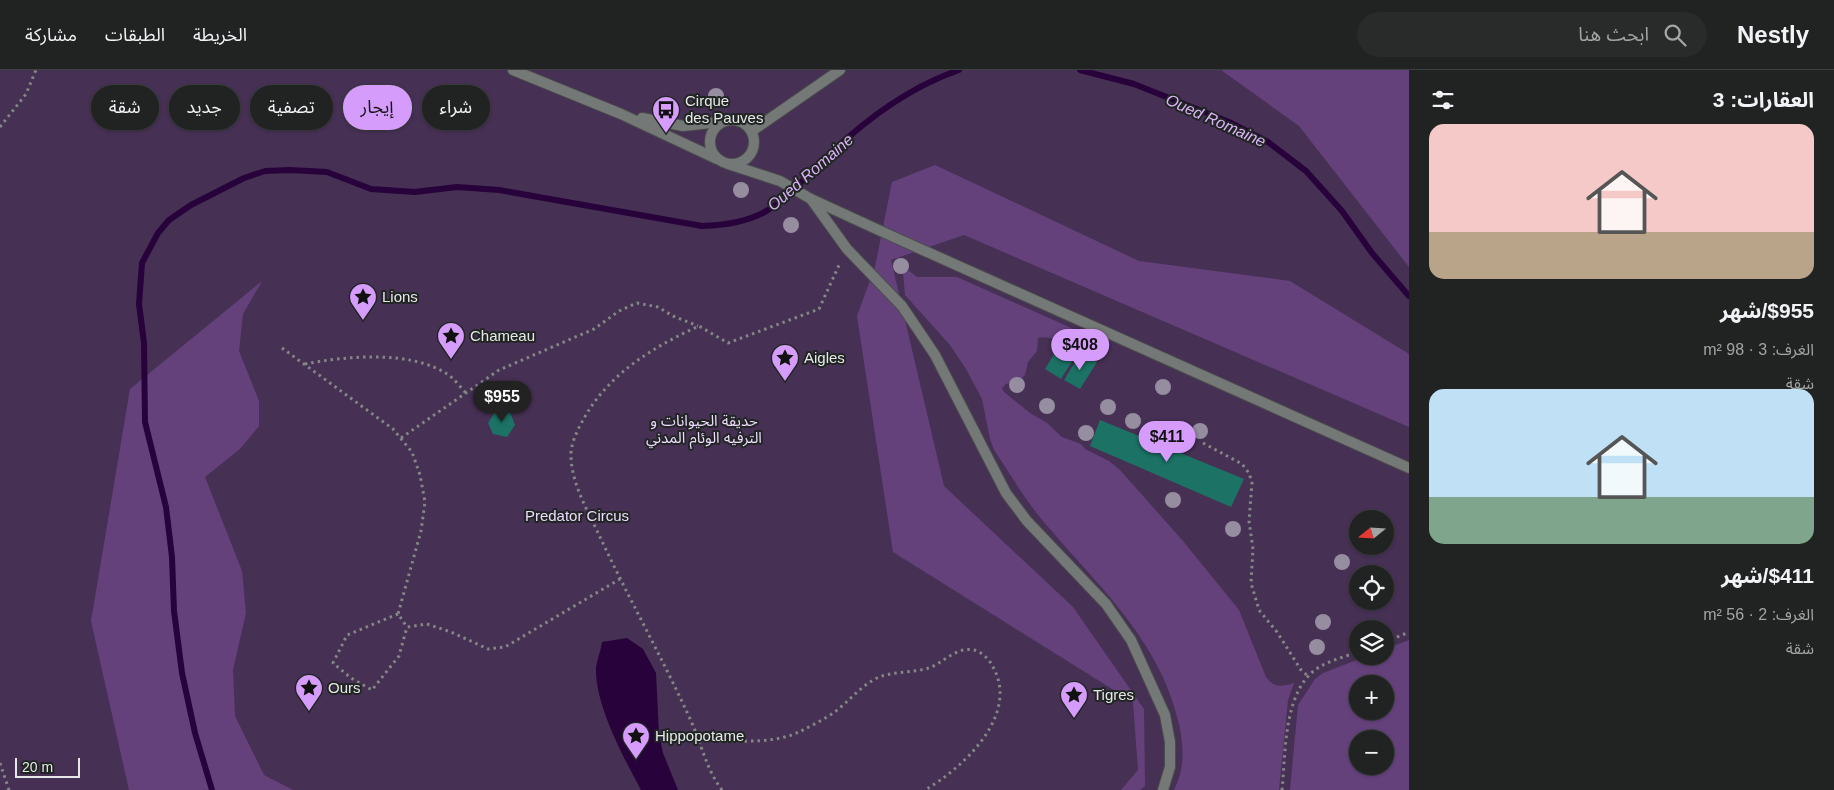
<!DOCTYPE html>
<html lang="ar">
<meta charset="utf-8">
<style>
:root{--surface:#202322;--page:#282b2a;--text:#f1f3f6;--muted:#a2a4a5;--line:#3d4040;--accent:#d59cfb}
body{margin:0;font-family:Helvetica,"Noto Sans Arabic",sans-serif;background:var(--page);color:var(--text);direction:rtl;height:100vh;display:flex;flex-direction:column;font-size:19px;white-space:nowrap}
*{box-sizing:border-box;margin:0}
p{font-size:16px;color:var(--muted)}
.icon{flex:none;width:28px;height:28px;fill:none;stroke:currentColor;stroke-width:2;stroke-linecap:round;stroke-linejoin:round}
.map{position:relative;flex:1;overflow:hidden;direction:ltr}
.side{display:flex;flex-direction:column;background:var(--surface);width:425px}
.side>*{flex:none}
.banner{position:absolute;left:15px;top:15px;width:475px;height:45px;direction:rtl;display:flex;gap:10px}
.needle{width:32px;rotate:252deg}
.fabs{position:absolute;left:1349px;top:440px;display:grid;gap:10px}
.fabs a{display:grid;place-items:center;width:45px;height:45px;border-radius:50%;background:var(--surface);box-shadow:0 1px 4px #0004,0 0 0 1px var(--line);font-size:25px}
.scale{position:absolute;left:15px;bottom:12px;width:65px;box-sizing:border-box;padding-left:5px;border:2px solid #e6e8e8;border-top:0;font-size:14px;line-height:18px;white-space:nowrap;color:#e6e8e8;-webkit-text-stroke:4px #212524;paint-order:stroke}
.price{position:absolute;translate:-50% -42px;padding:0 11px;border-radius:18px;background:var(--accent);color:#111;font-size:16px;line-height:32px;filter:drop-shadow(0 1px 2px #0008)}
.price::after{content:'';position:absolute;left:50%;top:30px;width:15px;height:11px;margin-left:-8px;background:inherit;clip-path:polygon(0 0,100% 0,50% 100%)}
.price.current{background:#222;color:#fff}
ul{padding:0;list-style:none}
li{display:grid;align-content:center;gap:10px;height:265px;padding:0 20px}
li span{display:grid;place-items:center;height:155px;border-radius:15px;color:#555}
li>.icon{margin-inline-start:auto}
span .icon{width:90px;height:90px;fill:#fffc;stroke-width:1}
li b{font-size:21px}
h2{display:flex;justify-content:space-between;align-items:center;height:60px;padding:0 20px;font-size:21px}
.tag{padding:0 18px;border-radius:22px;background:var(--surface);box-shadow:0 1px 4px #0004,0 0 0 1px var(--line);font-size:18px;line-height:45px}
.tag.current{background:var(--accent);color:#111}
header{display:flex;align-items:center;gap:30px;box-sizing:border-box;height:70px;padding:0 25px;background:var(--surface);border-bottom:1px solid var(--line)}
header strong{font-size:24px}
nav{display:flex;gap:28px;margin-inline-start:auto;font-size:18px}
.search{width:350px;height:45px;background:var(--page);display:flex;align-items:center;gap:12px;box-sizing:border-box;padding:0 18px;border-radius:28px;color:var(--muted);font-size:19px}
main{display:flex;flex:1;min-height:0}
.map>svg:first-child{display:block}
.green{fill:#463054;fill-rule:evenodd}
.forest{fill:#65417c;fill-rule:evenodd}
.water{fill:#28023a}
.lines{fill:none;stroke-linecap:round;stroke-linejoin:round}
.stream{stroke:#28023a;stroke-width:6}
.building{fill:#1c7265}
.service-casing{stroke:#4b4d4d;stroke-width:12}
.path{stroke:#848786;stroke-width:3;stroke-dasharray:2.5 4;stroke-linecap:butt}
.service{stroke:#747977;stroke-width:10}
.tree{fill:#968da0}
.labels{text-anchor:middle;stroke-width:4;stroke-linejoin:round;paint-order:stroke}
.poi-label{font-size:15px;fill:#e6e8e8;stroke:#212524;text-anchor:start}
.park-label{font-size:15px;fill:#eedafe;stroke:#212524}
.water-label{font-size:16px;font-style:italic;fill:#dcb3f9;stroke:#212524}
</style>
<header>
<strong>Nestly</strong>
<div class="search"><svg class="icon" aria-label="search" viewBox="0 0 24 24"><circle cx="10" cy="10" r="6"/><path d="M15 15l6 6"/></svg>ابحث هنا</div>
<nav><a>الخريطة</a><a>الطبقات</a><a>مشاركة</a></nav>
</header>
<main>
<section class="side">
<h2>العقارات: 3<svg class="icon" aria-label="filters" viewBox="0 0 24 24"><path d="M4 7h16M4 17h16"/><circle cx="9" cy="7" r="2"/><circle cx="15" cy="17" r="2"/></svg></h2>
<ul>
<li><span style="background:linear-gradient(#f6c9c9 70%,#b9a48a 0)"><svg class="icon" aria-label="home" viewBox="0 0 24 24"><path d="M3 11l9-7 9 7M6 9v11h12V9"/></svg></span><div><b>$955/شهر</b><p>الغرف: 3 · 98 m²</p><p>شقة</p></div></li>
<li><span style="background:linear-gradient(#bfe0f5 70%,#7fa58c 0)"><svg class="icon" aria-label="home" viewBox="0 0 24 24"><path d="M3 11l9-7 9 7M6 9v11h12V9"/></svg></span><div><b>$411/شهر</b><p>الغرف: 2 · 56 m²</p><p>شقة</p></div></li>
</ul>
</section>
<div class="map">
<svg width="1409" height="720" viewBox="0 0 1409 720">
<rect width="100%" height="100%" fill="#2b2f2e"/>
<path class="green" d="M0,0H1409V720H0ZM1358,449H1385V476H1358ZM1358,504H1385V531H1358ZM1358,559H1385V586H1358ZM1358,614H1385V641H1358ZM1358,669H1385V696H1358Z"/>
<g class="forest">
<polygon points="1221,0 1409,0 1409,197 1299,56"/>
<polygon points="935,95 1139,191 1290,211 1409,284 1409,357 964,165 891,190 944,416 1073,537 1144,639 1145,716 1140,720 1121,720 1138,700 1133,632 893,482 857,246 875,197 892,112"/>
<path d="M908,200L917,207H957L1076,260L1078,265L1076,269C1062,274 1049,265 1038,268L1037,281L1028,292L1025,305L1021,309L1006,314L1002,318L1004,322L1030,343L1047,353L1062,367L1081,374L1085,379L1109,391L1120,400L1183,471L1239,540L1266,607C1274,618 1281,617 1294,613L1288,630L1279,720H1174C1185,698 1184,677 1179,654C1159,566 1093,512 1039,446C1022,425 1009,402 994,380L990,369L982,329L966,299L950,275L905,225L903,202Z"/>
<polygon points="262,211 243,244 239,281 259,331 259,356 240,379 205,407 242,501 246,543 233,600 235,646 264,705 293,720 129,720 91,551 130,319"/>
<path d="M1409,570V720H1290L1298,635L1315,609L1323,603L1367,586H1385V579ZM1358,614H1385V641H1358ZM1358,669H1385V696H1358Z"/>
</g>
<path class="water" d="M627,568L643,579L656,603L659,664L663,683L678,720H641C624,688 595,635 596,598C597,590 601,580 602,572Z"/>
<g class="lines">
<g class="stream">
<polyline points="1080,0 1134,14 1229,52 1268,72 1306,101 1342,141 1372,183 1409,226"/>
<path d="M212,720L195,663L182,603L174,541L172,487L166,437L145,352L144,273L139,234L142,193L158,163L169,150L191,135L244,108L265,101L290,100L327,102L371,119L415,122L457,117L499,120L702,156C774,154 784,126 832,82C869,47 910,17 959,0"/>
</g>
</g>
<g class="building">
<polygon points="1061,273 1078,282 1061,309 1045,299"/>
<polygon points="1080,284 1097,292 1080,319 1064,310"/>
<polygon points="496,340 510,342 515,355 507,367 493,364 488,353"/>
<polygon points="1100,350 1244,409 1231,437 1090,376"/>
</g>
<g class="lines">
<defs>
<g id="service">
<polyline points="513,0 621,44 717,89"/>
<polyline points="642,48 683,56 720,52"/>
<circle cx="732" cy="72" r="22"/>
<polyline points="752,61 840,0"/>
<polyline points="728,94 780,111 811,129 896,168 1409,398"/>
<polyline points="811,129 847,179 902,236 935,285 1006,423 1027,451 1106,534 1131,570 1165,645 1170,672 1170,697 1163,720"/>
</g>
</defs>
<use href="#service" class="service-casing"/>
<g class="path">
<polyline points="0,57 26,24 36,0"/>
<polyline points="282,278 393,359 412,382 420,405 425,432 421,461 398,544 407,557 427,554 451,562 488,579 505,577 620,509"/>
<path d="M305,294C346,286 410,280 447,304C454,308 460,317 466,323"/>
<polyline points="401,368 499,300 594,259 619,241 637,233 658,237 673,246 698,256"/>
<polyline points="1203,373 1242,394 1249,403 1252,413 1249,451 1253,479 1251,513 1259,540 1277,562 1301,600 1308,606"/>
<polyline points="398,544 347,565 333,593 351,608 372,620 399,586 407,557"/>
<polyline points="1385,572 1409,562"/>
<path d="M699,672C732,669 768,676 799,662C811,656 825,649 836,641C850,630 861,616 877,608C892,601 913,603 929,598C943,593 957,576 974,580C982,582 990,590 993,597C1020,645 963,698 925,720"/>
<polyline points="0,693 9,720"/>
<path d="M722,720C706,699 702,675 691,651C663,589 629,529 600,467C588,441 570,412 571,382C572,371 578,359 583,350C608,304 653,277 699,256L728,273L819,239L840,193"/>
<path d="M1282,720C1286,681 1283,617 1321,596C1332,590 1346,586 1358,582"/>
</g>
<use href="#service" class="service"/>
</g>
<g class="tree">
<circle cx="716" cy="26" r="8"/>
<circle cx="741" cy="120" r="8"/>
<circle cx="791" cy="155" r="8"/>
<circle cx="901" cy="196" r="8"/>
<circle cx="1017" cy="315" r="8"/>
<circle cx="1163" cy="317" r="8"/>
<circle cx="1047" cy="336" r="8"/>
<circle cx="1108" cy="337" r="8"/>
<circle cx="1133" cy="351" r="8"/>
<circle cx="1200" cy="361" r="8"/>
<circle cx="1086" cy="363" r="8"/>
<circle cx="1173" cy="430" r="8"/>
<circle cx="1233" cy="459" r="8"/>
<circle cx="1342" cy="492" r="8"/>
<circle cx="1323" cy="552" r="8"/>
<circle cx="1317" cy="577" r="8"/>
</g>
<defs>
<symbol id="bus-pin" viewBox="-11 -11 22 30"><path d="M0 17L-7.5 6A9.5 9.5 0 1 1 7.5 6Z" fill="#d59cfb" stroke="#212524"/><path d="M-5-6H5V4H4V6H2V4H-2V6H-4V4H-5ZM-3.5-4V0h7V-4ZM-3.5 1.2v1.5H-2V1.2ZM2 1.2v1.5H3.5V1.2Z" fill="#111"/></symbol>
<symbol id="sight-pin" viewBox="-11 -11 22 30"><path d="M0 17L-7.5 6A9.5 9.5 0 1 1 7.5 6Z" fill="#d59cfb" stroke="#212524"/><path d="M0-6L1.8-2.2L6-1.7L2.9 1.2L3.7 5.4L0 3.3L-3.7 5.4L-2.9 1.2L-6-1.7L-1.8-2.2Z" fill="#111"/></symbol>
</defs>
<g fill-rule="evenodd">
<use href="#bus-pin" x="650" y="24" width="32" height="43"/>
<use href="#sight-pin" x="347" y="211" width="32" height="43"/>
<use href="#sight-pin" x="435" y="250" width="32" height="43"/>
<use href="#sight-pin" x="769" y="272" width="32" height="43"/>
<use href="#sight-pin" x="293" y="602" width="32" height="43"/>
<use href="#sight-pin" x="1058" y="609" width="32" height="43"/>
<use href="#sight-pin" x="620" y="650" width="32" height="43"/>
</g>
<g class="labels">
<g class="poi-label">
<text x="685" y="36">Cirque<tspan x="685" dy="17">des Pauves</tspan></text>
<text x="382" y="232">Lions</text>
<text x="470" y="271">Chameau</text>
<text x="804" y="293">Aigles</text>
<text x="328" y="623">Ours</text>
<text x="1093" y="630">Tigres</text>
<text x="655" y="671">Hippopotame</text>
</g>
<g class="park-label">
<text x="704" y="356">حديقة الحيوانات و<tspan x="704" dy="17">الترفيه الوئام المدني</tspan></text>
<text x="577" y="451">Predator Circus</text>
</g>
<g class="water-label">
<text transform="translate(1216 50) rotate(24)" y="6">Oued Romaine</text>
<text transform="translate(810 102) rotate(-41)" y="6">Oued Romaine</text>
</g>
</g>
</svg>
<div class="fabs">
<a><svg class="needle" viewBox="-14 -14 28 28"><path d="M0-13l5 13h-10z" fill="#e53935"/><path d="M0 13l5-13h-10z" fill="#a2a4a5"/></svg></a>
<a><svg class="icon" aria-label="locate" viewBox="0 0 24 24"><circle cx="12" cy="12" r="6"/><path d="M12 2v4M12 18v4M2 12h4M18 12h4"/></svg></a>
<a><svg class="icon" aria-label="layers" viewBox="0 0 24 24"><path d="M12 4l9 5-9 5-9-5zM3 14l9 5 9-5"/></svg></a>
<a>+</a>
<a>−</a>
</div>
<div class="scale">20 m</div>
<b class="price" style="left:1080px;top:301px">$408</b>
<b class="price current" style="left:502px;top:353px">$955</b>
<b class="price" style="left:1167px;top:393px">$411</b>
<div class="banner">
<a class="tag">شراء</a>
<a class="tag current">إيجار</a>
<a class="tag">تصفية</a>
<a class="tag">جديد</a>
<a class="tag">شقة</a>
</div>
</div>
</main>
